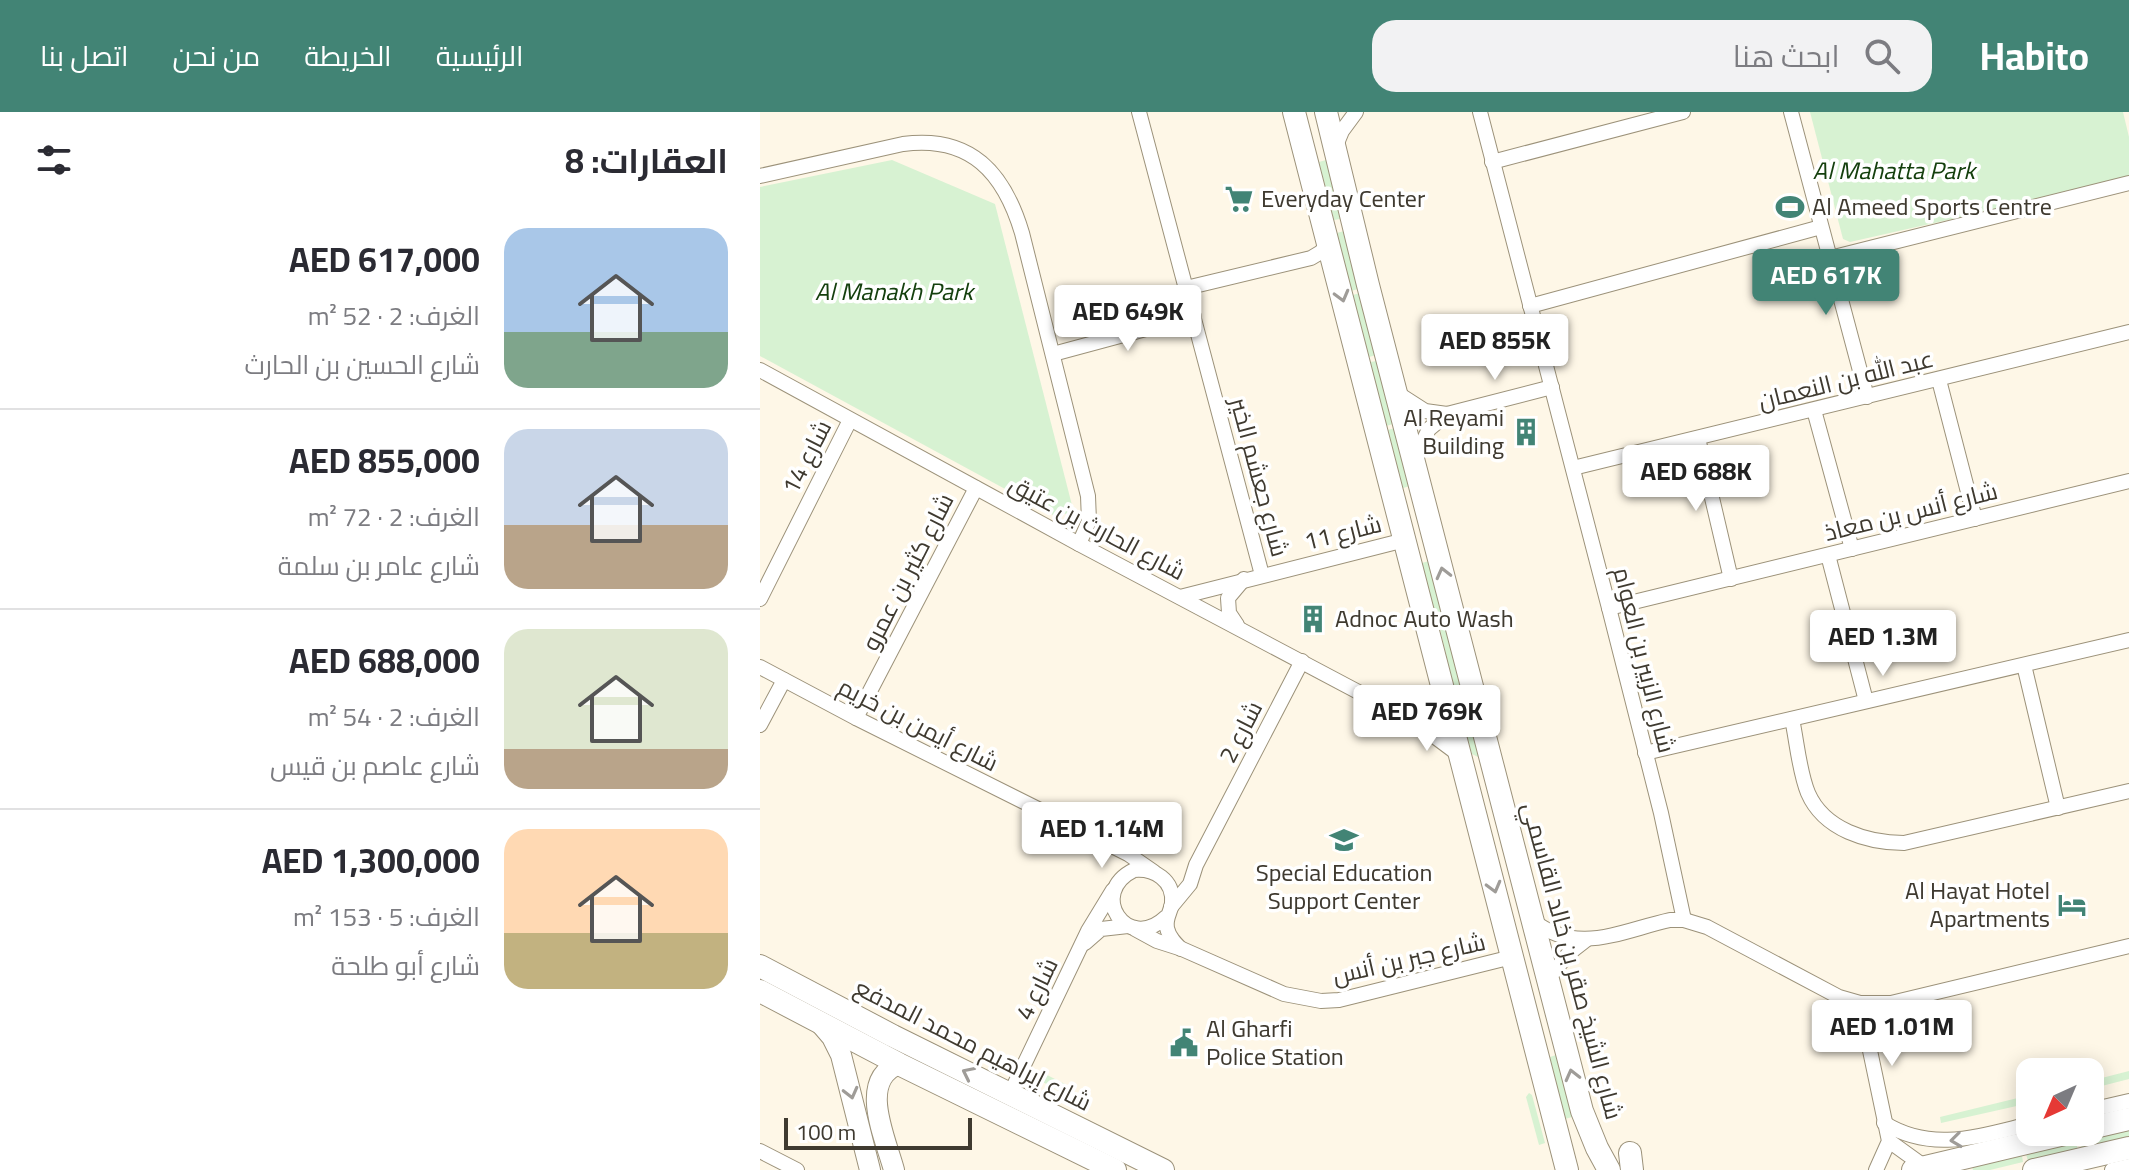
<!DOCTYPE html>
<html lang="ar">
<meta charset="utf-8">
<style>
:root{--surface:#fff;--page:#f2f2f3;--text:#2b2b33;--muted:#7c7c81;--line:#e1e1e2;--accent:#428475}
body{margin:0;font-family:Georgia,Cairo,serif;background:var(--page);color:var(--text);direction:rtl;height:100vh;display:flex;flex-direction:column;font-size:30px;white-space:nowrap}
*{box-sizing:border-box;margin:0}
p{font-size:26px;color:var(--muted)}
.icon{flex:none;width:44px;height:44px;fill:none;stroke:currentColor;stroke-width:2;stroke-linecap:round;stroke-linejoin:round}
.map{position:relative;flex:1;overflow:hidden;direction:ltr}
.drawer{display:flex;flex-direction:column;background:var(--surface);width:760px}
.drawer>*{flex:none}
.needle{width:52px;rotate:224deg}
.buttons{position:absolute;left:1256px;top:946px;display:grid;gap:16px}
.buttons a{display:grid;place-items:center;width:88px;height:88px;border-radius:16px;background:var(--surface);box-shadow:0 4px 20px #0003;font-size:40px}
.scale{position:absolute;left:24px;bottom:20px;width:188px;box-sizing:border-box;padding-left:8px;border:4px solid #3f3a30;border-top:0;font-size:22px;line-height:28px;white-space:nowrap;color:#3f3a30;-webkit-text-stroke:6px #fff;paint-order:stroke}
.price{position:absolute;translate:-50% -68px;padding:0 18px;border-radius:8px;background:#fff;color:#222;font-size:26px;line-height:52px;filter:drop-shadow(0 2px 4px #0008)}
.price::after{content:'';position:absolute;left:50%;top:48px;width:24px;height:18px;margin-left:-12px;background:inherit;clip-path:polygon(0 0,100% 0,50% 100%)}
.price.on{background:var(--accent);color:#fff}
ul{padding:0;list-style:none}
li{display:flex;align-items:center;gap:24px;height:200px;padding:0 32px}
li+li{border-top:2px solid var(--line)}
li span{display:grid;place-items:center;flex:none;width:224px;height:160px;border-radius:24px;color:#555}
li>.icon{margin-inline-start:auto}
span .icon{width:96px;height:96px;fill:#fffc;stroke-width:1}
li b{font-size:34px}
h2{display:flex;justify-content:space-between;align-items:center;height:96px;padding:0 32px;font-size:34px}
header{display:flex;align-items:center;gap:48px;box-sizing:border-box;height:112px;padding:0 40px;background:var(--accent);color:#fff}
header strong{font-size:38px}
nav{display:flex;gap:44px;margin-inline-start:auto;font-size:28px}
.search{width:560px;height:72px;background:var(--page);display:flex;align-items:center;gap:20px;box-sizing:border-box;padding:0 28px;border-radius:24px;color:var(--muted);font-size:30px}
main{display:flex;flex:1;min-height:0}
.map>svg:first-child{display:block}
.green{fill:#d7f2d2}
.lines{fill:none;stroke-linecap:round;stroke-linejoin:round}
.street-casing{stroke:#9c927a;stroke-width:16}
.secondary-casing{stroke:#9c927a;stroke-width:22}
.primary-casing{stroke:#9c927a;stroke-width:24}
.street{stroke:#fff;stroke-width:14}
.secondary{stroke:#fff;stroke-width:20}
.primary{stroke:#fff;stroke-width:22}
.oneway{stroke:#9f9c98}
.labels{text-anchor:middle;stroke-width:7;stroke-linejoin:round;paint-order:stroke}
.park-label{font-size:24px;font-style:italic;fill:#15400e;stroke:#fff}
.poi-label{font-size:24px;fill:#3f3a30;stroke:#fff;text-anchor:start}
.street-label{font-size:24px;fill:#3f3a30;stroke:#fff}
</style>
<header>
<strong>Habito</strong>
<div class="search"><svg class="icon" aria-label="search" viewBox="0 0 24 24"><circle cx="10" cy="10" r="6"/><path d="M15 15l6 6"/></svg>ابحث هنا</div>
<nav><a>الرئيسية</a><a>الخريطة</a><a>من نحن</a><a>اتصل بنا</a></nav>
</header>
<main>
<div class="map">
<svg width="1369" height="1058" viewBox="0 0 1369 1058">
<rect width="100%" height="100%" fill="#fef7e7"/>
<g class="green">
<polygon points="1050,0 1363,0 1369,25 1369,67 1090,130 1083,127"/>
<polygon points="132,48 235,92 314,401 293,403 0,244 0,75"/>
<polygon points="566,48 580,107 574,108 559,50"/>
<polygon points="584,119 598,177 591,179 577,121"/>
<polygon points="600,181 616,243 609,245 593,183"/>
<polygon points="617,249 633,312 626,314 610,250"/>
<polygon points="635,316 650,374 643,376 628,318"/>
<polygon points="669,449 685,512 678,513 662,451"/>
<polygon points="686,516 702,578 695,580 680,517"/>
<polygon points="703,583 720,644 718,645 712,642 696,585"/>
<polygon points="796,943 812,1005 805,1007 790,945"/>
<polygon points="1369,959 1369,967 1330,977 1330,969"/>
<polygon points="281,960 309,974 305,982 281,969 279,964"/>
<polygon points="769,981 772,983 785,1031 779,1033 766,985"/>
<polygon points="1270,983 1270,991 1181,1011 1180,1005"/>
<polygon points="1369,1018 1369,1026 1322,1036 1320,1029"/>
<polygon points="1316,1031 1318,1038 1268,1049 1266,1042"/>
<polygon points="1262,1044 1263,1050 1230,1058 1213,1058 1212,1055"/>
</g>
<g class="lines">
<defs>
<g id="street">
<polyline points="379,0 502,463"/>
<polyline points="720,0 849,496 901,701 924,808"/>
<polyline points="1031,0 1107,285"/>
<polyline points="575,36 582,19 596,0"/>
<polyline points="732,50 923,0"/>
<path d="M0,64L143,32C211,23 244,61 262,121L328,384L329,409L319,432"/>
<polyline points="1070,146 1369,71"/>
<polyline points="426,176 551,146 561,140 568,131"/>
<polyline points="770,194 1061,115"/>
<polyline points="293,242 434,204"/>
<polyline points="0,258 319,432 655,610 698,642"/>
<polyline points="1179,268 1215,407"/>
<polyline points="637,281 665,299 687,302 792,275"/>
<polyline points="1054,298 1092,437"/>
<polyline points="938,326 971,467"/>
<polyline points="655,346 669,317 687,302"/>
<polyline points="813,356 1369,220"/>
<polyline points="1068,443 1106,589"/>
<polyline points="420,485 645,428"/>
<polyline points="0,487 90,308"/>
<polyline points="849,496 1369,369"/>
<polyline points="477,513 469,501 468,486 484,467"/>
<polyline points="1264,553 1298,696"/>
<polyline points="0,555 96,606 368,742 394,760"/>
<polyline points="96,606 216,376"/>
<path d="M1032,607C1037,630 1039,659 1048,681C1064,718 1108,731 1144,731L1369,679"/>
<polyline points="655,610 669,605 686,589"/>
<polyline points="0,613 24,568"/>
<polyline points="885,641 1369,528"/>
<polyline points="411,795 430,772 436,753 542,549"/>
<path d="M406,805C367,842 327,781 374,758C394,756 414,768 412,791C411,800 405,806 407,816C409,825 415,831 421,837"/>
<path d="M772,808C817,844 860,819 910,808H924L947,815L1079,885L1100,891H1131L1369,834"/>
<polyline points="375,817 397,829 422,837 524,882 561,889 579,888 752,845"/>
<polyline points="325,831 341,817 368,814"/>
<polyline points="788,867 808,842 826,828"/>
<polyline points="1100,891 1129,1029 1116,1058"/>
<polyline points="250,982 328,819 353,778"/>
<polyline points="1330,998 1369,989"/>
<path d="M1124,1011C1172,1041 1219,1024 1270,1012"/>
<polyline points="1129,1029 1165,1055"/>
<polyline points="0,1039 37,1058"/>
<polyline points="1352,1058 1369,1054"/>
</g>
<g id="secondary">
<polyline points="60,911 72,925 81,943 110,1058"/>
<path d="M134,1058C126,1027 97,968 139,952"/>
</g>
<g id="primary">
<polyline points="534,0 807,1058"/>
<polyline points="566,0 608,173 822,999 837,1036 849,1058"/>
<polyline points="0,854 133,924 403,1058"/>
<polyline points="0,879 139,952 355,1058"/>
<polyline points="1330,1016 1369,1007"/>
<polyline points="870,1041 872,1058"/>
<polyline points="1153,1058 1313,1020"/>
<polyline points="1274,1058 1369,1036"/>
</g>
</defs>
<use href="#street" class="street-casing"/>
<use href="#secondary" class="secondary-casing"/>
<use href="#primary" class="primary-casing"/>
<use href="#street" class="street"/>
<use href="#secondary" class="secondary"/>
<use href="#primary" class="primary"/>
</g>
<defs><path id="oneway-chevron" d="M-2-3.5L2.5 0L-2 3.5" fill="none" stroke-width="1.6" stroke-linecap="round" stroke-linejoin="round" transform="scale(2)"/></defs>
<g class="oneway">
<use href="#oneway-chevron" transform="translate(582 184) rotate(75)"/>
<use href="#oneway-chevron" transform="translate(683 461) rotate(-104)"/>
<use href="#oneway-chevron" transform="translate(734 775) rotate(75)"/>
<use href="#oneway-chevron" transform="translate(208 961) rotate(-154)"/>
<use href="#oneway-chevron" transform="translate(812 963) rotate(-104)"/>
<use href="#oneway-chevron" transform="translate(91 981) rotate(76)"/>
<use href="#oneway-chevron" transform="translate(1196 1028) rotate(173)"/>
</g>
<defs>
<symbol id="supermarket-bare" viewBox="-9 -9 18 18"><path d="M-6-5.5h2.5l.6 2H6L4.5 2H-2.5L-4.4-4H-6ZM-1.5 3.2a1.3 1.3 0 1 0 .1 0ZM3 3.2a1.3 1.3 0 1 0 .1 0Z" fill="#428475" stroke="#fff" stroke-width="2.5" paint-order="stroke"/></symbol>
<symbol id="stadium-bare" viewBox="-9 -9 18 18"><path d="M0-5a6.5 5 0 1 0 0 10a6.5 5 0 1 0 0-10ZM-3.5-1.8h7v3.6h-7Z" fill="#428475" stroke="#fff" stroke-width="2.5" paint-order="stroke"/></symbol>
<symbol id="building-bare" viewBox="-9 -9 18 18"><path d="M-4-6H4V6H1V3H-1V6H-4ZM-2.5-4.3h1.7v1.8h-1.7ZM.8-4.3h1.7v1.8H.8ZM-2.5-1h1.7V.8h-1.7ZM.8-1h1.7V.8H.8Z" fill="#428475" stroke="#fff" stroke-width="2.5" paint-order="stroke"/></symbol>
<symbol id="school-bare" viewBox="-9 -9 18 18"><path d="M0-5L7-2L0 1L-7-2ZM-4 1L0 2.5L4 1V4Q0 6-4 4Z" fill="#428475" stroke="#fff" stroke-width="2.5" paint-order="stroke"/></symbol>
<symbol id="hotel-bare" viewBox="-9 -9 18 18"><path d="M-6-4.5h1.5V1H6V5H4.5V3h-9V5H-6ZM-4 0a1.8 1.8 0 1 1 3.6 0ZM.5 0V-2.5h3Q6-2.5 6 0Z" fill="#428475" stroke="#fff" stroke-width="2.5" paint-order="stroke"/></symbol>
<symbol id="civic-bare" viewBox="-9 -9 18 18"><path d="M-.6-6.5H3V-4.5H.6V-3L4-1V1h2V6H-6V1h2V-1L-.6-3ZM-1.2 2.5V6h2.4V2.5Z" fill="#428475" stroke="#fff" stroke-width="2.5" paint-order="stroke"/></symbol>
</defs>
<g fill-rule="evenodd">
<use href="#supermarket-bare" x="459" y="67" width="40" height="40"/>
<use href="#stadium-bare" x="1010" y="75" width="40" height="40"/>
<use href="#building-bare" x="746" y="300" width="40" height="40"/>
<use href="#building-bare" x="533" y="487" width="40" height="40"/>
<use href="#school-bare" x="564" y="708" width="40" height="40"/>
<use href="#hotel-bare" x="1292" y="773" width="40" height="40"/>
<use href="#civic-bare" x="404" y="911" width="40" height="40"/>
</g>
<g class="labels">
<g class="park-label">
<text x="1134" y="67">Al Mahatta Park</text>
<text x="134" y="188">Al Manakh Park</text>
</g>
<g class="poi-label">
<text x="501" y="95">Everyday Center</text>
<text x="1052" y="103">Al Ameed Sports Centre</text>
<text x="744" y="314" text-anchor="end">Al Reyami<tspan x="744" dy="28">Building</tspan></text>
<text x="575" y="515">Adnoc Auto Wash</text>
<text x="584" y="769" text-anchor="middle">Special Education<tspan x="584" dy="28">Support Center</tspan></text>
<text x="1290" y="787" text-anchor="end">Al Hayat Hotel<tspan x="1290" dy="28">Apartments</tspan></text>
<text x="446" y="925">Al Gharfi<tspan x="446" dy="28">Police Station</tspan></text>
</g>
<g class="street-label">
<text transform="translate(1086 268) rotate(-14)" y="8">عبد الله بن النعمان</text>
<text transform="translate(47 345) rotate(-63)" y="8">شارع 14</text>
<text transform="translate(499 365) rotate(75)" y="8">شارع جعشم الخير</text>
<text transform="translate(1151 400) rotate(-14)" y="8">شارع أنس بن معاذ</text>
<text transform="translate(337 416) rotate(28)" y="8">شارع الحارث بن عتيق</text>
<text transform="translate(583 421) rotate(-14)" y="8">شارع 11</text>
<text transform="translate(148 460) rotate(-63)" y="8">شارع كثير بن عمرو</text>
<text transform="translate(884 548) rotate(76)" y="8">شارع الزبير بن العوام</text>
<text transform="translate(158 613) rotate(27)" y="8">شارع أيمن بن خريم</text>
<text transform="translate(481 620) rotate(-63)" y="8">شارع 2</text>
<text transform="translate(649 847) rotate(-13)" y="8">شارع جبر بن أنس</text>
<text transform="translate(812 849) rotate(75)" y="8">شارع الشيخ صقر بن خالد القاسمي</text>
<text transform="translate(277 877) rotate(-64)" y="8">شارع 4</text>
<text transform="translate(213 933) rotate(27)" y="8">شارع إبراهيم محمد المدفع</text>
</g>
</g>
</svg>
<div class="buttons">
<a><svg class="needle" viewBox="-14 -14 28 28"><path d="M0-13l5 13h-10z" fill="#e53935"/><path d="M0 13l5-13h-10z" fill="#7c7c81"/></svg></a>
</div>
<div class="scale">100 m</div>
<b class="price on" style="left:1066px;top:205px">AED 617K</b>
<b class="price" style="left:368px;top:241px">AED 649K</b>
<b class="price" style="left:735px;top:270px">AED 855K</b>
<b class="price" style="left:936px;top:401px">AED 688K</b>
<b class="price" style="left:1123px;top:566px">AED 1.3M</b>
<b class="price" style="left:667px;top:641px">AED 769K</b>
<b class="price" style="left:342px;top:758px">AED 1.14M</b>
<b class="price" style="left:1132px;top:956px">AED 1.01M</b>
</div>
<section class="drawer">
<h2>العقارات: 8<svg class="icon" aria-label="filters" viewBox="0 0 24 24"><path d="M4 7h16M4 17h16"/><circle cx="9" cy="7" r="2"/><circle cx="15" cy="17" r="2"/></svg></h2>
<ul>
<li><span style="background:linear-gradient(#a9c7e8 65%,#7fa58c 0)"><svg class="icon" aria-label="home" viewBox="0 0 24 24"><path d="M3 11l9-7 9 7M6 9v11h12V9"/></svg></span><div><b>AED 617,000</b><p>الغرف: 2 · 52 m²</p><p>شارع الحسين بن الحارث</p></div></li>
<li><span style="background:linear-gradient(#c9d6e8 60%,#b9a48a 0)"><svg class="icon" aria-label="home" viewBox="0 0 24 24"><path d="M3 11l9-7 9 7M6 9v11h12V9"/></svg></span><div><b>AED 855,000</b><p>الغرف: 2 · 72 m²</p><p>شارع عامر بن سلمة</p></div></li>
<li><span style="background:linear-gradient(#dfe7d0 75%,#b9a48a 0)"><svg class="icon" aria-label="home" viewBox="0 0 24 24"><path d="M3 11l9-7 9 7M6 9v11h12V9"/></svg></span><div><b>AED 688,000</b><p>الغرف: 2 · 54 m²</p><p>شارع عاصم بن قيس</p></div></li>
<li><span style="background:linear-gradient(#ffd9b3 65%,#c2b280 0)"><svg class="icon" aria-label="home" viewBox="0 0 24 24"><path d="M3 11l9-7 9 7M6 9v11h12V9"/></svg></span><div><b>AED 1,300,000</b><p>الغرف: 5 · 153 m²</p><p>شارع أبو طلحة</p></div></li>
</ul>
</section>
</main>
